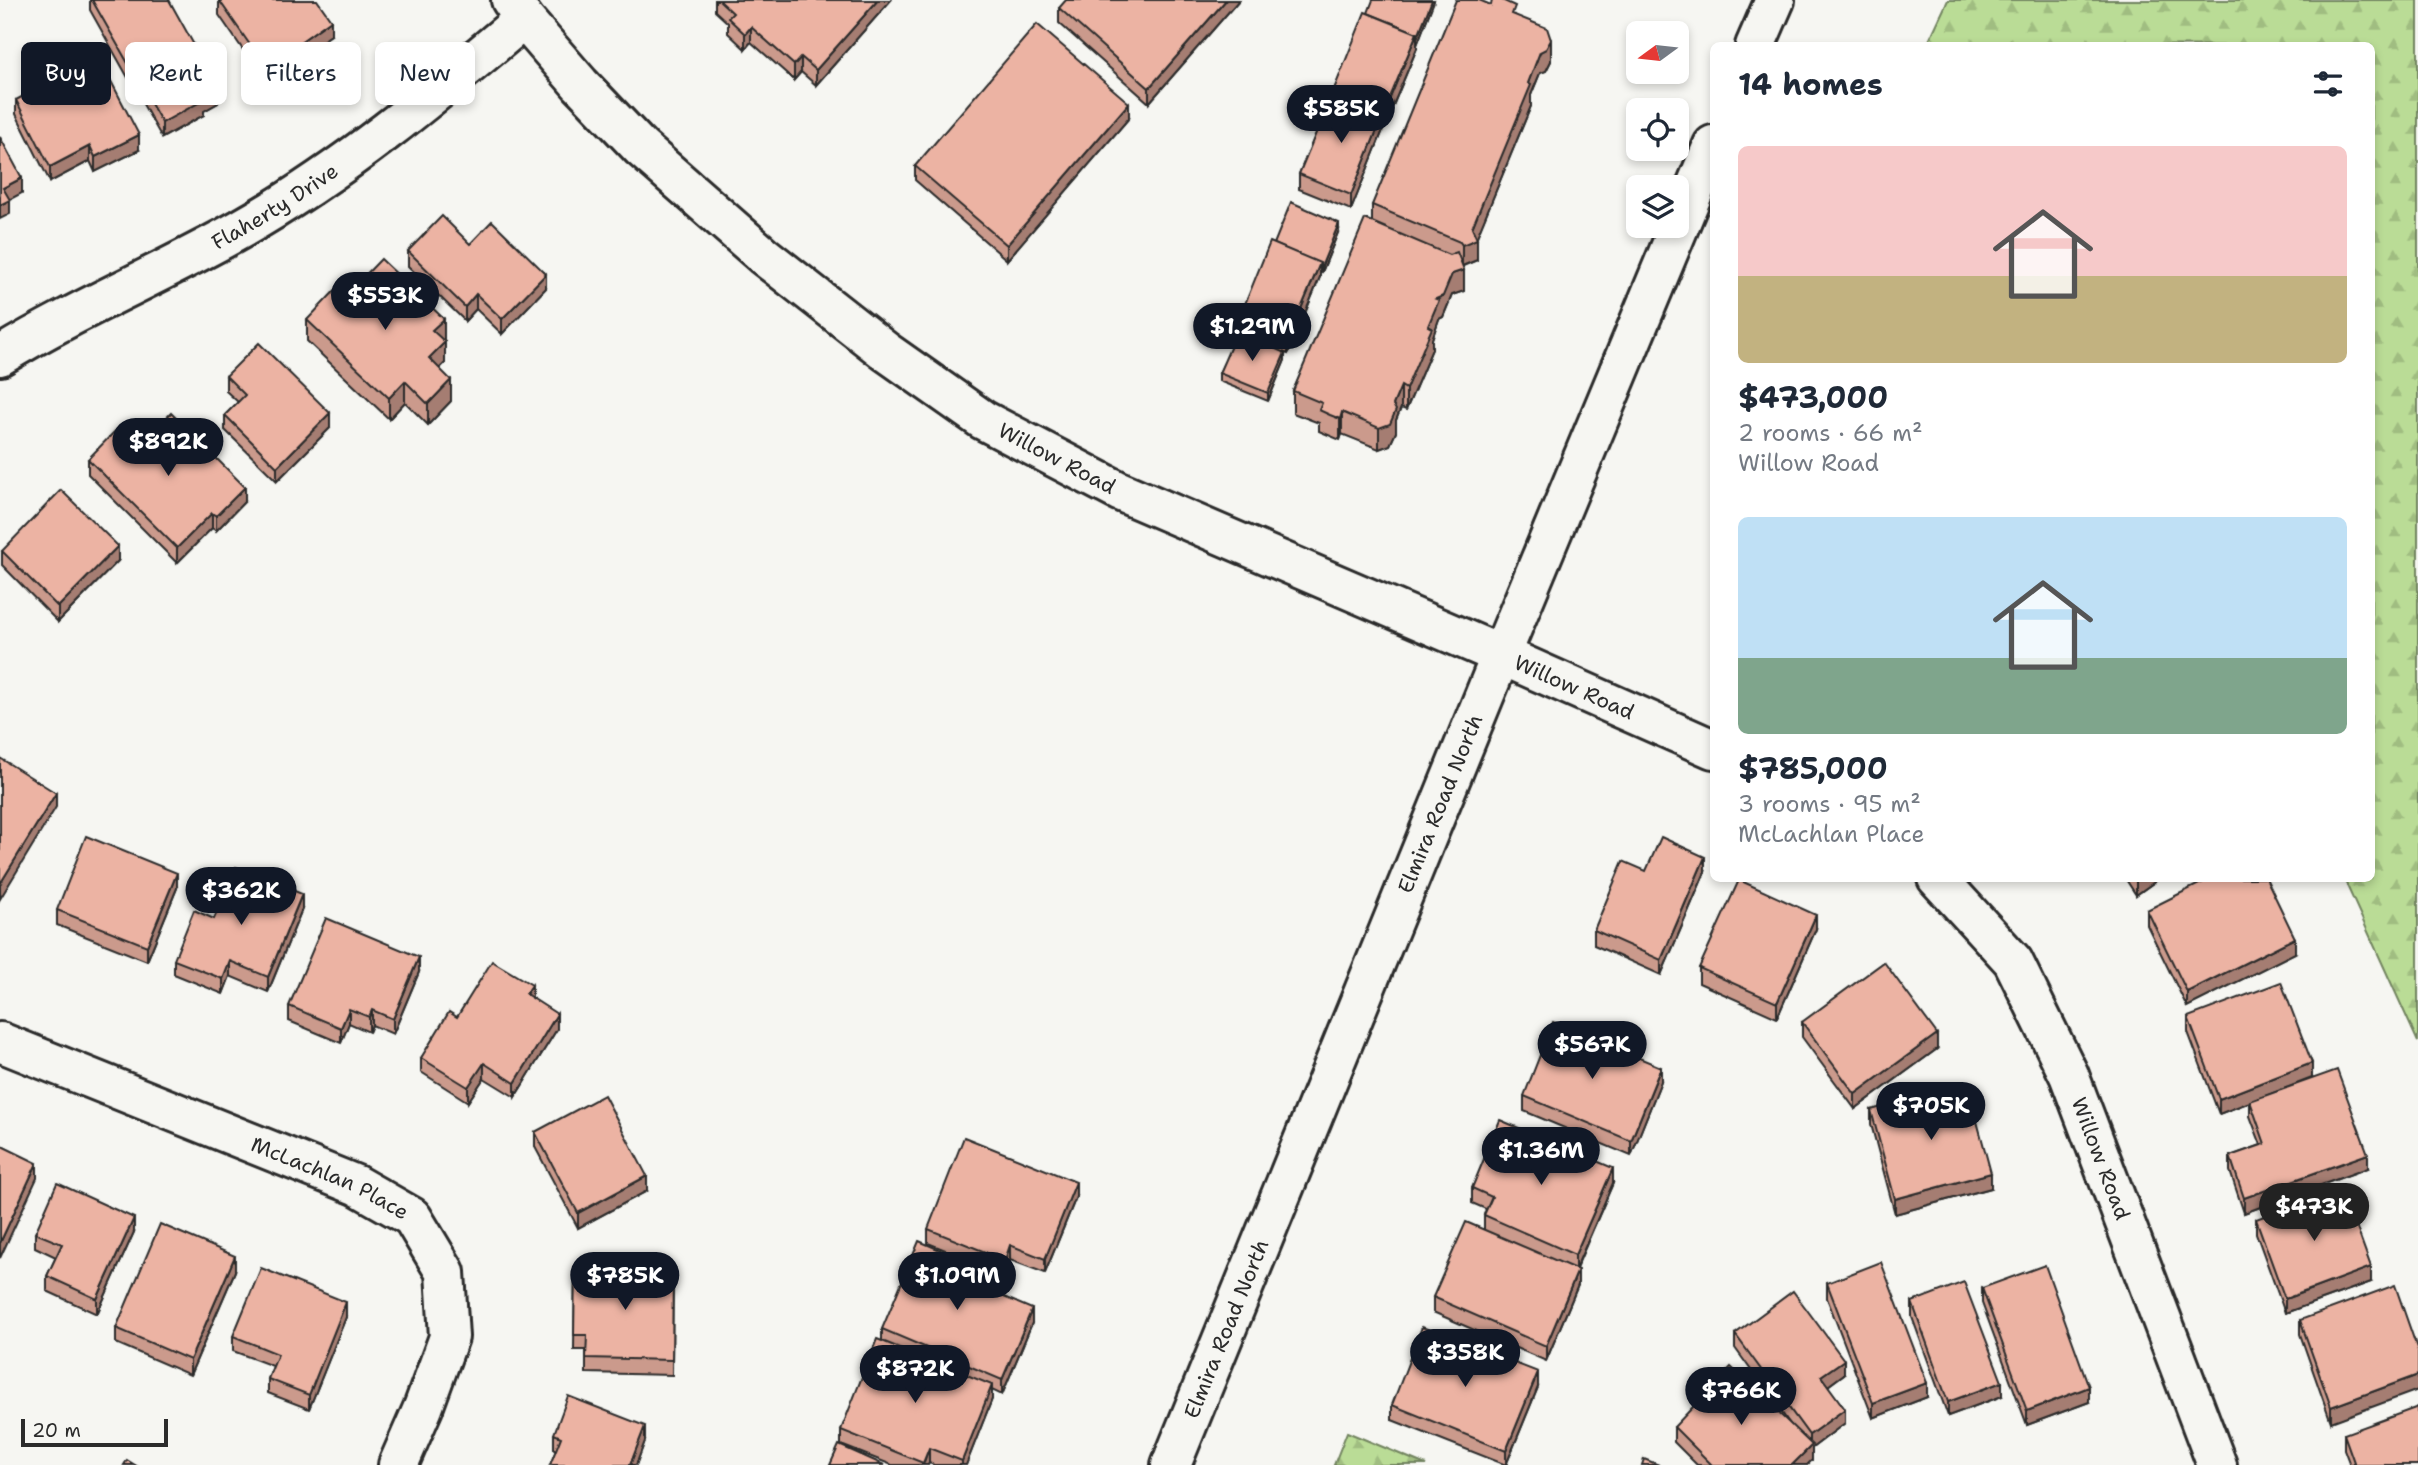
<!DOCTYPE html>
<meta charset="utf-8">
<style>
:root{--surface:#fff;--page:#f2f2f3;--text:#1f2937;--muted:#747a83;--accent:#111827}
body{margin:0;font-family:"Shantell Sans",sans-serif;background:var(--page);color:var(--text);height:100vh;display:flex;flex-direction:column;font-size:26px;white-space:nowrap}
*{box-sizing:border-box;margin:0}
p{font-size:23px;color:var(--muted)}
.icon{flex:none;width:38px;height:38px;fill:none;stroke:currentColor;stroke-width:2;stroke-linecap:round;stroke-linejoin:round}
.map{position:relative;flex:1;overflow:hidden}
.drawer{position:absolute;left:1710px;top:42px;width:665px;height:840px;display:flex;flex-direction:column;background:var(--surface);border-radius:10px;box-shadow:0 4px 10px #0003}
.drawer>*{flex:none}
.guide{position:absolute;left:21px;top:42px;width:665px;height:63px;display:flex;gap:14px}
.needle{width:46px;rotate:255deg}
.tools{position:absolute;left:1626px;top:21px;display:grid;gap:14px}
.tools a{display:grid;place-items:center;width:63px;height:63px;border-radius:10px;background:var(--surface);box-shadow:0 4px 10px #0003;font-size:35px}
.scale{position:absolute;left:21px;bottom:18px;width:147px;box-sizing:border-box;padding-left:7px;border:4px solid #2b2b2b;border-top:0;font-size:19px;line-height:24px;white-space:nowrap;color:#2b2b2b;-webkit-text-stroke:5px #f6f6f2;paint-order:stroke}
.price{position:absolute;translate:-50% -60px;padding:0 16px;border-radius:24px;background:var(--accent);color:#fff;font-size:23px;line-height:46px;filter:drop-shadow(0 2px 4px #0008)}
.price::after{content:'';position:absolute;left:50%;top:42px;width:21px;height:16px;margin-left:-10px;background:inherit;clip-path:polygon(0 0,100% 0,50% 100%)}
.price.active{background:#222;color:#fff}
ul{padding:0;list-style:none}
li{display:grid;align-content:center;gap:14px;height:371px;padding:0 28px}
li span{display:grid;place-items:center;height:217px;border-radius:10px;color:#555}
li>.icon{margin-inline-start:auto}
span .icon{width:126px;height:126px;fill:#fffc;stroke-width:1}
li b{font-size:30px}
h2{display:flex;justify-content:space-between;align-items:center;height:84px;padding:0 28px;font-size:30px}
.pill{padding:0 24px;border-radius:10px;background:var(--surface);box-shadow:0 4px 10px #0003;font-size:24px;line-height:63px}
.pill.active{background:var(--accent);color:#fff}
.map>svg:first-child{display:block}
.forest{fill:url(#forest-firs);stroke:#728460;stroke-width:2}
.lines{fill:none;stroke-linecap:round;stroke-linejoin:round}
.minor-casing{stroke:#2b2b2b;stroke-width:44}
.tertiary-casing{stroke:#2b2b2b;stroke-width:44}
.secondary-casing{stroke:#2b2b2b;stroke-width:44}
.minor{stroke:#f6f6f2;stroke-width:38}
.tertiary{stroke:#f6f6f2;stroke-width:38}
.secondary{stroke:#f6f6f2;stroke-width:38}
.wall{fill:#cb9a8c;stroke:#2b2b2b;stroke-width:2}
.shaded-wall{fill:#a57d72;stroke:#2b2b2b;stroke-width:2}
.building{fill:#ecb3a3;stroke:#2b2b2b;stroke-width:2}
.labels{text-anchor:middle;stroke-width:6;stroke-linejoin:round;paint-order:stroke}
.street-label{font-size:21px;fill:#2b2b2b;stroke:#f6f6f2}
</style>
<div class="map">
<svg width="2418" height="1465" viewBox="0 0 2418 1465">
<defs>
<pattern id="forest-firs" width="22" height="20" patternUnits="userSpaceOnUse" patternTransform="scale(1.75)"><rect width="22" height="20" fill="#badc96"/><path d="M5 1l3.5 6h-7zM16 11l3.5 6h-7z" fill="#a0bd81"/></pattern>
</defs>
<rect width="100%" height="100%" fill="#f6f6f2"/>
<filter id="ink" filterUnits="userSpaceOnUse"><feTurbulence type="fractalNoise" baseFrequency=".0143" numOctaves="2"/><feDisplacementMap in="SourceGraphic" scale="14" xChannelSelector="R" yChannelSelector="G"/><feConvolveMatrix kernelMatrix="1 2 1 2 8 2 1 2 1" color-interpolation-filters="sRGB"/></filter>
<g filter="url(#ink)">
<g class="forest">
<polygon points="1948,0 2418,0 2418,1042 2344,879 2371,878 2371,46 1927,45"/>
<polygon points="1347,1432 1426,1465 1334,1465"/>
</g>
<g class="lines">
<defs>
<g id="minor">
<path id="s1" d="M0,356C77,309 161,274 239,230C342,172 434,95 524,19"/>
<path id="s2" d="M1501,655L1713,749"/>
<path id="s3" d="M1937,878L2013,961L2069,1075L2217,1465"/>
<path id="s4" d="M0,1042L356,1185L412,1217L445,1272L449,1337L423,1408L398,1465"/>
</g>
<g id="tertiary">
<path id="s5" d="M511,0L524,19L580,84L641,148L764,256L885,351L983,420L1119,491L1501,655"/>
</g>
<g id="secondary">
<polyline points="1755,46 1775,0"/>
<path id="s6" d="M1171,1465L1501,655L1713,145"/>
</g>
</defs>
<use href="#minor" class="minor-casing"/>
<use href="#tertiary" class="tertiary-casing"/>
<use href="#secondary" class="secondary-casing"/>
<use href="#minor" class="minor"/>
<use href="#tertiary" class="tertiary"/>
<use href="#secondary" class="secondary"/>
</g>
<g class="wall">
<polygon points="90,0 169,0 218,103 204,111 204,115 162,138 90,10"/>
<polygon points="219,0 331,35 279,71 272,60 257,70 219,15"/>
<polygon points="715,0 891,0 816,85 801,72 794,80 751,42 745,49 728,33 728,23 715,11"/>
<polygon points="1239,0 1149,103 1059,23 1059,8"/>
<polygon points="1434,0 1417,45 1417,48 1384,127 1383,127 1383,130 1351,210 1299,189 1299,174 1333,95 1333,92 1368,13"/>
<polygon points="1515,15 1551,61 1546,71 1540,73 1531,95 1531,106 1476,238 1477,260 1463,266 1464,291 1452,295 1443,317 1439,319 1432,339 1432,349 1406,410 1401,408 1396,420 1396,432 1390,445 1379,449 1342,434 1340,440 1319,431 1319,423 1293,413 1293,391 1372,222 1372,205"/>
<polygon points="16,100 139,150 95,172 90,161 50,182 16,114"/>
<polygon points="1129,118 1007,260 915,180 915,166"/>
<polygon points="1339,230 1322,272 1320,271 1320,277 1288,354 1285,353 1285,360 1268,401 1219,381 1219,373 1239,333 1239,319 1274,244"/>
<polygon points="470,244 546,288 502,334 476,309 465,321 408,266 408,251"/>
<polygon points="351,290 444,340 445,363 440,368 451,401 428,425 405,402 389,419 307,341 307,320"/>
<polygon points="226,376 330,428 277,481 225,430 225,415 238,402 226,391"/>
<polygon points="139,446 245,501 216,531 212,528 177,563 88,474 88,459"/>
<polygon points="2,551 118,561 58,622 2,565"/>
<polygon points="1705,872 1661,975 1594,945 1594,930"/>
<polygon points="2125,878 2160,878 2136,895"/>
<polygon points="177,888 147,961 57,925 57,910"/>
<polygon points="302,909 268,992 230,976 223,994 174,974 174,960"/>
<polygon points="2147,910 2295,953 2187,1007 2147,925"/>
<polygon points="1816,929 1777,1018 1699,983 1699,968"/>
<polygon points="419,972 393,1034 372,1025 369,1032 349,1023 341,1043 289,1021 289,1006"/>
<polygon points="532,998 557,1029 515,1097 484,1078 468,1102 421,1072 421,1058 457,1017"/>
<polygon points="2188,1017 2312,1078 2272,1093 2368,1168 2244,1213 2230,1171 2230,1156 2261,1145 2250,1116 2250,1102 2219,1114 2188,1032"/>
<polygon points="1802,1022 1937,1049 1855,1109 1802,1037"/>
<polygon points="1661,1081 1631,1156 1524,1111 1524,1096"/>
<polygon points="1871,1110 1991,1188 1895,1214 1871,1124"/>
<polygon points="535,1132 647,1191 578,1228 535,1147"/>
<polygon points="1613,1183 1576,1269 1578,1285 1546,1361 1433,1312 1433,1297 1484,1230 1484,1215 1486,1209 1472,1203 1472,1188"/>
<polygon points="1076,1197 1045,1273 1010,1260 1005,1274 928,1243 928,1229"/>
<polygon points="2256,1219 2371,1282 2285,1313 2256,1233"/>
<polygon points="134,1232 97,1314 47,1291 47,1276 56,1257 35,1247 35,1233"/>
<polygon points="575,1267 673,1269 672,1375 586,1373 586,1350 574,1350"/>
<polygon points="235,1271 190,1375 116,1343 116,1328"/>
<polygon points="1827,1283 1927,1397 1873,1418 1827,1298"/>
<polygon points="1982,1288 2089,1402 2027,1425 1982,1303"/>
<polygon points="999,1289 997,1294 1032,1323 1002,1395 992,1390 992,1399 966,1465 934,1465 929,1463 928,1465 892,1465 841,1445 841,1430 882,1341 882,1329"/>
<polygon points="1912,1302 2002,1396 1948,1416 1912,1317"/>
<polygon points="346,1317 309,1409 268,1393 268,1379 273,1366 233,1351 233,1336"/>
<polygon points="2300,1320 2418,1351 2331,1422 2300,1334"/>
<polygon points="1735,1334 1844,1374 1828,1386 1845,1423 1812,1448 1812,1460 1807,1465 1697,1465 1674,1442 1674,1427 1790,1424 1735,1348"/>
<polygon points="1538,1387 1506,1465 1392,1420 1392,1405"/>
<polygon points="554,1434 645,1441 636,1465 550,1465 556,1450 554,1449"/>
<polygon points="2344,1434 2418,1465 2350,1465 2344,1449"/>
</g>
<g class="shaded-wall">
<polygon points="878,0 891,0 816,85 816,70"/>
<polygon points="1226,0 1239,0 1149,103 1149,88"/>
<polygon points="1432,0 1434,0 1434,1 1417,45 1417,38"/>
<polygon points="331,20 331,35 279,71 279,57"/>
<polygon points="751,27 751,42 745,49 745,34"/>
<polygon points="1417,33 1417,48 1384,127 1384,112"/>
<polygon points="1551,40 1551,61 1546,71 1540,73 1531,95 1531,106 1476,239 1477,239 1477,260 1462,266 1462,245 1472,228 1540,52"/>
<polygon points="272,46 272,60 257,70 257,55"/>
<polygon points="801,57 801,72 794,80 794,65"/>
<polygon points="218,88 218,103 204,111 204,115 162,138 162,123"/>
<polygon points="1129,103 1129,118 1007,260 1007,245"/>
<polygon points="1383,115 1383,130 1351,210 1351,195"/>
<polygon points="139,135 139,150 95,172 95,157"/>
<polygon points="90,146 90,161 50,182 50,167"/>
<polygon points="22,178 22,193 3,203 3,188"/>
<polygon points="10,200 10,214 0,219 0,205"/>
<polygon points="1339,223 1339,230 1322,272 1322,265"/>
<polygon points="1320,263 1320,277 1288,354 1288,340"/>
<polygon points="1464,270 1464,291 1452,295 1443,317 1439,319 1432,339 1432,349 1406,410 1406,389 1436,299 1452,274"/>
<polygon points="546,274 546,288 502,334 502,319"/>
<polygon points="476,294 476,309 465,321 465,307"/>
<polygon points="444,319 444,340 432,351 432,330"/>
<polygon points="445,342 445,363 429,379 429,358"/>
<polygon points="1285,353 1285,360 1268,401 1268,393"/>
<polygon points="451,380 451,401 428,425 428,404"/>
<polygon points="405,381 405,402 389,419 389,398"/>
<polygon points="1401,386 1401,408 1396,420 1396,432 1390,445 1379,449 1379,428 1393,405"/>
<polygon points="1342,412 1342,434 1340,440 1340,419"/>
<polygon points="330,413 330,428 277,481 277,467"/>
<polygon points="245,487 245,501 216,531 216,516"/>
<polygon points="212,513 212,528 177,563 177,548"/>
<polygon points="118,546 118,561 58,622 58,607"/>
<polygon points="56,793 56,807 0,899 0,884"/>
<polygon points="1705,857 1705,872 1661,975 1661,960"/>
<polygon points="177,873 177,888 147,961 147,946"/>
<polygon points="2139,878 2160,878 2136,895 2136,880"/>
<polygon points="302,894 302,909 268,992 268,977"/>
<polygon points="1816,915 1816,929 1777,1018 1777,1003"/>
<polygon points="2295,938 2295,953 2187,1007 2187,992"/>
<polygon points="419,957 419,972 393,1034 393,1019"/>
<polygon points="230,961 230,976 223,994 223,979"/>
<polygon points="532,985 532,1000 526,994"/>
<polygon points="349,1009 349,1023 341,1043 341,1028"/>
<polygon points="372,1010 372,1025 369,1032 369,1017"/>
<polygon points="557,1014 557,1029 515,1097 515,1083"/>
<polygon points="1937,1034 1937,1049 1855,1109 1855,1094"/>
<polygon points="484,1063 484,1078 468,1102 468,1087"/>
<polygon points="2312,1063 2312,1078 2219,1114 2219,1099"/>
<polygon points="1661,1067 1661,1081 1631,1156 1631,1141"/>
<polygon points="2368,1154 2368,1168 2244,1213 2244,1198"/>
<polygon points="37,1163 37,1178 0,1258 0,1243"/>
<polygon points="1613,1168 1613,1183 1575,1270 1575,1255"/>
<polygon points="1991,1173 1991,1188 1895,1214 1895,1199"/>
<polygon points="647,1176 647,1191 578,1228 578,1213"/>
<polygon points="1076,1182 1076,1197 1045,1273 1045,1259"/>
<polygon points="134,1218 134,1232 97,1314 97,1299"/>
<polygon points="1010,1245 1010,1260 1005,1274 1005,1260"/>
<polygon points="235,1256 235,1271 190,1375 190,1360"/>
<polygon points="2371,1267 2371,1282 2285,1313 2285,1299"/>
<polygon points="1578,1270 1578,1285 1546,1361 1546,1346"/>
<polygon points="999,1275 999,1289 992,1307 992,1292"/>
<polygon points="346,1302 346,1317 309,1409 309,1395"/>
<polygon points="1032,1309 1032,1323 1002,1395 1002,1380"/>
<polygon points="1844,1360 1844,1374 1821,1391 1821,1376"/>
<polygon points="1538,1372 1538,1387 1506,1465 1506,1451"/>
<polygon points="2418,1375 2418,1390 2331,1422 2331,1407"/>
<polygon points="2002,1382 2002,1396 1948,1416 1948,1402"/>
<polygon points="1927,1383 1927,1397 1873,1418 1873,1403"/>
<polygon points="992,1385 992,1399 966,1465 962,1465 962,1461"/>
<polygon points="2089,1387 2089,1402 2027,1425 2027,1411"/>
<polygon points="1845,1409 1845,1423 1812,1448 1812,1460 1807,1465 1792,1465 1809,1448 1809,1435"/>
<polygon points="645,1426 645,1441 636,1465 630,1465"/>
<polygon points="929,1448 929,1463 928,1465 923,1465"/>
</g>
<g class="building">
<polygon points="92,0 169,0 218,88 202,97 204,100 162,123"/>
<polygon points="219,0 317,0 331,20 279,57 272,46 257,55"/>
<polygon points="719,0 878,0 816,70 801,57 794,65 751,27 745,34 728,18 733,13"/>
<polygon points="1066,0 1226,0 1149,88 1059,8"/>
<polygon points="1373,0 1432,0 1417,38 1417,33 1368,13"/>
<polygon points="1456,0 1479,0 1491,5 1492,0 1502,0 1515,6 1512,14 1547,28 1551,40 1546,49 1540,52 1528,83 1531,85 1472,228 1477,239 1462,245 1460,242 1372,205"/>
<polygon points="1365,12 1417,33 1384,112 1333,92"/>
<polygon points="1037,24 1129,103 1007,245 915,166"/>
<polygon points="98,56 139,135 95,157 90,146 50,167 16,100"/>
<polygon points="1332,94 1383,115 1351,195 1299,174"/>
<polygon points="0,137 22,178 3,188 10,200 0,205"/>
<polygon points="1291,202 1339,223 1322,265 1274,244"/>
<polygon points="442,216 470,244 492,221 546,274 502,319 476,294 465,307 408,251"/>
<polygon points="1365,219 1449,255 1457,252 1464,270 1452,274 1443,296 1436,299 1439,300 1428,326 1432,328 1406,389 1401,386 1393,405 1396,410 1390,424 1379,428 1342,412 1340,419 1330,415 1319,410 1322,403 1293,391"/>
<polygon points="1270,242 1320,263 1288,340 1239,319"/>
<polygon points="381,259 444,319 432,330 445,342 429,358 451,380 428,404 405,381 389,398 307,320 343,282 351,290"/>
<polygon points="1237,332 1285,353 1268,393 1219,373"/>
<polygon points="259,343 330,413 277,467 225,415 245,395 226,376"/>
<polygon points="171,413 245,487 216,516 212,513 177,548 88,459 120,426 139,446"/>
<polygon points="61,490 118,546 58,607 2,551"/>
<polygon points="0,758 56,793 0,884"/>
<polygon points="86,836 177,873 147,946 57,910"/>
<polygon points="1661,837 1705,857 1661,960 1594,930 1623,861 1646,871"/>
<polygon points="236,867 302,894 268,977 230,961 223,979 174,960 194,910 214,919"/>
<polygon points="2211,878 2266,878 2295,938 2187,992 2147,910"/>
<polygon points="1739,880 1816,915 1777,1003 1699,968"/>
<polygon points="326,918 419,957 393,1019 372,1010 369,1017 349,1009 341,1028 289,1006"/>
<polygon points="492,961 532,985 526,994 557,1014 515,1083 484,1063 468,1087 421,1058 449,1012 457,1017"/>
<polygon points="1884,962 1937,1034 1855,1094 1802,1022"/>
<polygon points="2281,982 2312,1063 2219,1099 2188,1017"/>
<polygon points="1553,1022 1661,1067 1631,1141 1524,1096"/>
<polygon points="2337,1070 2368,1154 2244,1198 2230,1156 2265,1144 2250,1101"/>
<polygon points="1967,1084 1991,1173 1895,1199 1871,1110"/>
<polygon points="604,1095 647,1176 578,1213 535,1132"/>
<polygon points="1500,1120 1613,1168 1575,1255 1484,1215 1492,1197 1472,1188"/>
<polygon points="964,1137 1076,1182 1045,1259 1010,1245 1005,1260 928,1229"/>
<polygon points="0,1145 37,1163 0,1243"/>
<polygon points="57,1183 134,1218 97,1299 47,1276 62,1244 35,1233"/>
<polygon points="2342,1187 2371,1267 2285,1299 2256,1219"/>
<polygon points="1466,1222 1578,1270 1546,1346 1433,1297"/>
<polygon points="160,1224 235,1256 190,1360 116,1328"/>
<polygon points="919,1241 999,1275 992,1292 1032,1309 1002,1380 882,1329"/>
<polygon points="1881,1262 1927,1383 1873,1403 1827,1283"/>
<polygon points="2045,1265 2089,1387 2027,1411 1982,1288"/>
<polygon points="575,1267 673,1269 672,1360 586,1358 587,1335 574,1335"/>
<polygon points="261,1268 346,1302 309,1395 268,1379 278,1354 233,1336"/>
<polygon points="1964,1282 2002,1382 1948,1402 1912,1302"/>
<polygon points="2395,1285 2418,1351 2418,1375 2331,1407 2300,1320"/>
<polygon points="1793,1291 1844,1360 1821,1376 1845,1409 1809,1435 1735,1334"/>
<polygon points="1422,1327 1538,1372 1506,1451 1392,1405"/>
<polygon points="877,1339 992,1385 962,1461 929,1448 923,1463 841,1430"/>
<polygon points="1731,1367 1812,1445 1792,1465 1712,1465 1674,1427"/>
<polygon points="568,1396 645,1426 630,1465 550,1465 561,1437 554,1434"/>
<polygon points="2418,1407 2418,1465 2355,1465 2344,1434"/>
<polygon points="839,1445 884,1465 830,1465"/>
<polygon points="1644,1459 1659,1465 1642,1465"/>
<polygon points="127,1460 135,1465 124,1465"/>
</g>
</g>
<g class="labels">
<g class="street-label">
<text dy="7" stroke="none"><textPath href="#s1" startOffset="313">Flaherty Drive</textPath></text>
<text dy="7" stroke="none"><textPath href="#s5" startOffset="718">Willow Road</textPath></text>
<text dy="7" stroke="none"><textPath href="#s2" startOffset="80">Willow Road</textPath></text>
<text dy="7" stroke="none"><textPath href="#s6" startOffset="714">Elmira Road North</textPath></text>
<text dy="7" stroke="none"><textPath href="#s3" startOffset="329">Willow Road</textPath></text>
<text dy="7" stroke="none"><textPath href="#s4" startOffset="357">McLachlan Place</textPath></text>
<text dy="7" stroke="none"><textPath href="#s6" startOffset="147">Elmira Road North</textPath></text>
</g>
</g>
</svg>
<div class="tools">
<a><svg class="needle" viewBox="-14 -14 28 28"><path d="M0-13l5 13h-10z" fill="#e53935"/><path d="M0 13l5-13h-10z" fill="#747a83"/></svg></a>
<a><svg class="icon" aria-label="locate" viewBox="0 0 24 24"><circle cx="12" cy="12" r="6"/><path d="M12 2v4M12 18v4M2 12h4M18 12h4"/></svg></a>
<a><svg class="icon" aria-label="layers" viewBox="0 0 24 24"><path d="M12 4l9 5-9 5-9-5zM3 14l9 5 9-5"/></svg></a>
</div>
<div class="scale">20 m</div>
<b class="price" style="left:1341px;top:145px">$585K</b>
<b class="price" style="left:385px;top:332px">$553K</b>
<b class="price" style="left:1252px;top:363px">$1.29M</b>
<b class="price" style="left:168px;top:478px">$892K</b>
<b class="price" style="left:241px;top:927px">$362K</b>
<b class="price" style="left:1592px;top:1081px">$567K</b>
<b class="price" style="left:1931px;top:1142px">$705K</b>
<b class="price" style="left:1541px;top:1187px">$1.36M</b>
<b class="price active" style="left:2314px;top:1243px">$473K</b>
<b class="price" style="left:625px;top:1312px">$785K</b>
<b class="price" style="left:957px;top:1312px">$1.09M</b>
<b class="price" style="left:1465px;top:1389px">$358K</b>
<b class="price" style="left:915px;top:1405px">$872K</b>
<b class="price" style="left:1741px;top:1427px">$766K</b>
<div class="guide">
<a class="pill active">Buy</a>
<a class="pill">Rent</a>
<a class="pill">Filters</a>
<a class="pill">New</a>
</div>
<section class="drawer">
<h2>14 homes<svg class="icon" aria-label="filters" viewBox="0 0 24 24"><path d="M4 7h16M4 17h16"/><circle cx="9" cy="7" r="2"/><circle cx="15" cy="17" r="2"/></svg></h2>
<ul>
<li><span style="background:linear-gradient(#f6c9c9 60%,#c2b280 0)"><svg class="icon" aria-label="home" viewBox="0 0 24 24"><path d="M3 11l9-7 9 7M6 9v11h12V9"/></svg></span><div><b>$473,000</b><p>2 rooms · 66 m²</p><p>Willow Road</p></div></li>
<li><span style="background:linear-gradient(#bfe0f5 65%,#7fa58c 0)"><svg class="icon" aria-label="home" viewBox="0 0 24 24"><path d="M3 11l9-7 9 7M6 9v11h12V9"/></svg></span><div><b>$785,000</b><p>3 rooms · 95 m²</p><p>McLachlan Place</p></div></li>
</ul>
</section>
</div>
